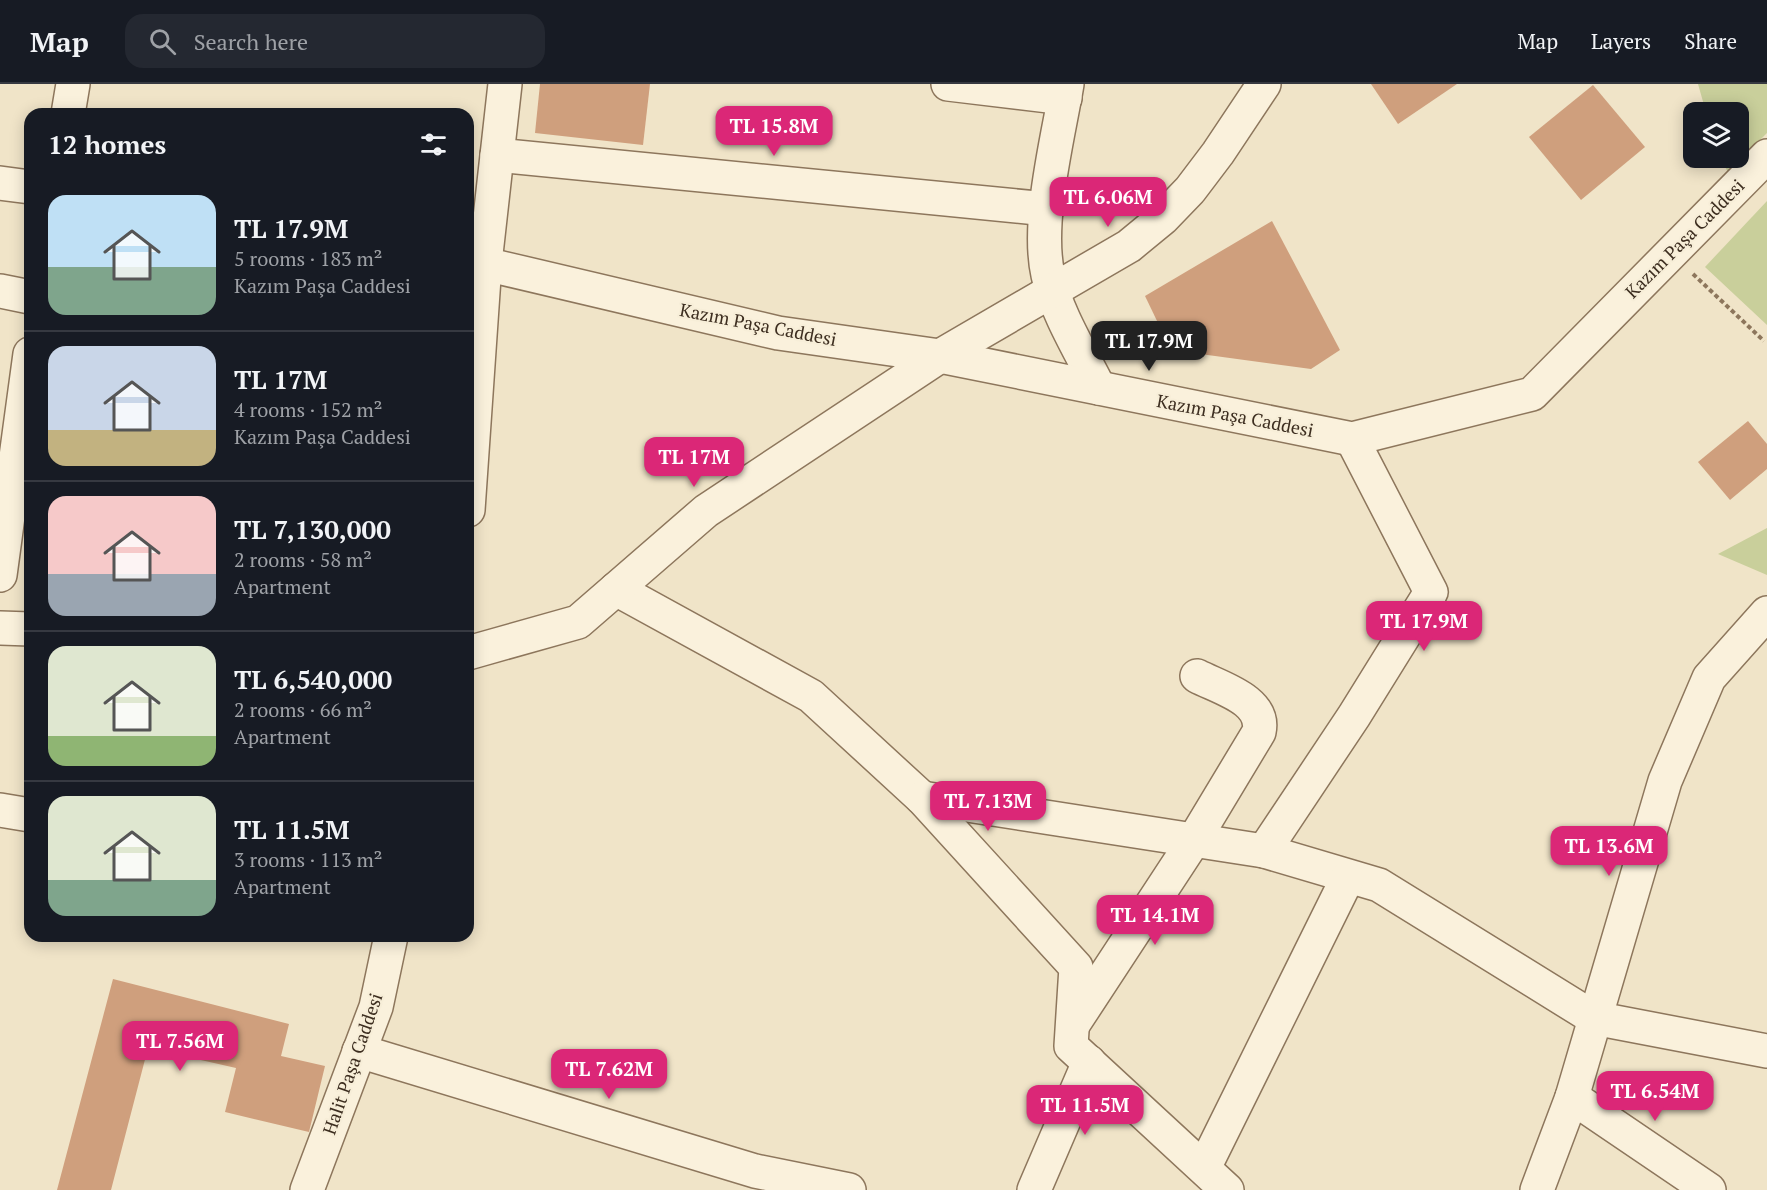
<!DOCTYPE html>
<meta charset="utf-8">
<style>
:root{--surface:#171b24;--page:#242831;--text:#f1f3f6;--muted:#9ea1a6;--line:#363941;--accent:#db2777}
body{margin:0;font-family:"PT Serif",serif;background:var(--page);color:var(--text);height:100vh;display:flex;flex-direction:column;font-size:22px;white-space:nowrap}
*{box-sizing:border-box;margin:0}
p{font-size:20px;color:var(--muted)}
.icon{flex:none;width:33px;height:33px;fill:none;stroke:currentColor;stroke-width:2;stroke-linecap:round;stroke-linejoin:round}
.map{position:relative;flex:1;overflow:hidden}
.side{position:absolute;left:24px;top:24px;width:450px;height:834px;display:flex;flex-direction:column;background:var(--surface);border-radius:18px;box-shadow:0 3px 15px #0003}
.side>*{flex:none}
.controls{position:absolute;left:1683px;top:18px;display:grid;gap:12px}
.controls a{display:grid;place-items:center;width:66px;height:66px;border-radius:12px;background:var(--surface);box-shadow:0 3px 15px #0003;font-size:30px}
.price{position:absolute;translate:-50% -51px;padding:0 14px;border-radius:12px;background:var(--accent);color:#fff;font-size:20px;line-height:39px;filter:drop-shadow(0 2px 3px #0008)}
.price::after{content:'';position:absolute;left:50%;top:36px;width:18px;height:14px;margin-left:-9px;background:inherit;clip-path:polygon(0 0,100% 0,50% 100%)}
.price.on{background:#222;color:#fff}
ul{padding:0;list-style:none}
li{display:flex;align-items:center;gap:18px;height:150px;padding:0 24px}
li+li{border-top:2px solid var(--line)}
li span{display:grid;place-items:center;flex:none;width:168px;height:120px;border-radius:18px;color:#555}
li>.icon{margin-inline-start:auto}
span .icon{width:72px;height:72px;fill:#fffc;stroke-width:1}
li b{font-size:26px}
h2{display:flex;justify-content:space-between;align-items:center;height:72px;padding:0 24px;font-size:26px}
header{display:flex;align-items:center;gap:36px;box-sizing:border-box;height:84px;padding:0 30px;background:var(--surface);border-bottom:2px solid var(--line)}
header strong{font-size:28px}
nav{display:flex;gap:33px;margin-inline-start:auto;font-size:21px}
.search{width:420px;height:54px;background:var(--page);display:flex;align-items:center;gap:15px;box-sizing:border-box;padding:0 21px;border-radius:18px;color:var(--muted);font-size:22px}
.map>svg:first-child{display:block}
.green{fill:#c9cf9b}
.building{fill:#cf9f7d}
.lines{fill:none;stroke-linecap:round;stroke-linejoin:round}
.minor-casing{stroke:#8d765c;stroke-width:36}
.path{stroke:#8d765c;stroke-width:4;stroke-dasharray:4.5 3;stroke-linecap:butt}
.minor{stroke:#faf1dc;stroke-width:33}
.labels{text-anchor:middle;stroke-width:4.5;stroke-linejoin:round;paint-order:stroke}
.street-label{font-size:18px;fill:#3d2e20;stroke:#f7eed8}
</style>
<header>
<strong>Map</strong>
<div class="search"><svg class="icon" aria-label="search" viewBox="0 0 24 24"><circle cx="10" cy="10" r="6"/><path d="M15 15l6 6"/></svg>Search here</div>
<nav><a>Map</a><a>Layers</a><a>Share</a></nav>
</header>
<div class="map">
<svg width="1767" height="1106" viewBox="0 0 1767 1106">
<rect width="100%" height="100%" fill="#f0e4c8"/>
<g class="green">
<polygon points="1698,0 1767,0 1767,49 1728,88 1720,74 1738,74 1738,28 1706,28"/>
<polygon points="1767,117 1767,241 1705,183"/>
<polygon points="1767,444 1767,491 1718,470"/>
</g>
<g class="building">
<polygon points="540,0 650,0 643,61 535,49"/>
<polygon points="1371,0 1457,0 1398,40"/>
<polygon points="1593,1 1645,63 1581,116 1529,53"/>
<polygon points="1272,137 1340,266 1311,285 1171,266 1145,212"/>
<polygon points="1748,337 1767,360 1767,385 1730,416 1698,378"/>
<polygon points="113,895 289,940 281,972 325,982 309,1048 225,1028 236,984 148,964 111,1106 57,1106"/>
</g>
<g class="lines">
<defs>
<g id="minor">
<polyline points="948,0 1065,14"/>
<path d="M1067,0C1058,54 1036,138 1048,191C1056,228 1082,270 1099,304"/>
<polyline points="68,30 73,0"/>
<polyline points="497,71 1047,125"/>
<polyline points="0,99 30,103"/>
<polyline points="468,176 778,249 940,272 1352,355 1532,310 1767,72"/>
<polyline points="0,207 30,213"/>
<polyline points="468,426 485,179 505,0"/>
<polyline points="0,491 30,270"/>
<polyline points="616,505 811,612 922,714 1076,883 1071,962 1227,1106"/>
<polyline points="0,544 30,545"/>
<polyline points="468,569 578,538 706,427 940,272 1129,162 1163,134 1190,106 1218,69 1264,0"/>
<polyline points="922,714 1264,767 1379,801 1594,934 1767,967"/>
<polyline points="0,726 30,731"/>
<polyline points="1264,767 1354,632 1431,508 1352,355"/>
<path d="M1074,939L1194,756L1259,648C1266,616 1220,604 1197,592"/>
<polyline points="359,967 755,1087 849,1106"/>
<polyline points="1572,1013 1709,1106"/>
<polyline points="1204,1084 1348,793"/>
<polyline points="307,1106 376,923 391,852"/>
<polyline points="1034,1106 1089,978"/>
<polyline points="1537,1106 1572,1013 1665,697 1709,594 1767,529"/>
</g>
</defs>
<use href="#minor" class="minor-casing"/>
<polyline class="path" points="1693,190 1764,257"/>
<use href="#minor" class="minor"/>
</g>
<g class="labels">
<g class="street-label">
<text transform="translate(1685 155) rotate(-45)" y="6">Kazım Paşa Caddesi</text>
<text transform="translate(758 241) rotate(11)" y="6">Kazım Paşa Caddesi</text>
<text transform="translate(1235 332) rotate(11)" y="6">Kazım Paşa Caddesi</text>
<text transform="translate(353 980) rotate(-71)" y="6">Halit Paşa Caddesi</text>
</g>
</g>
</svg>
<div class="controls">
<a><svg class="icon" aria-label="layers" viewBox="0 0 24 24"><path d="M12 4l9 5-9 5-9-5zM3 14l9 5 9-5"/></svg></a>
</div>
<b class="price" style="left:774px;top:73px">TL 15.8M</b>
<b class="price" style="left:1108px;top:144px">TL 6.06M</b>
<b class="price on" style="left:1149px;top:288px">TL 17.9M</b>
<b class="price" style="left:694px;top:404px">TL 17M</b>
<b class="price" style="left:1424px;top:568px">TL 17.9M</b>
<b class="price" style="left:988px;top:748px">TL 7.13M</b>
<b class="price" style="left:1609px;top:793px">TL 13.6M</b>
<b class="price" style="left:1155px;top:862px">TL 14.1M</b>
<b class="price" style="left:180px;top:988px">TL 7.56M</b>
<b class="price" style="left:609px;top:1016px">TL 7.62M</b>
<b class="price" style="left:1655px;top:1038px">TL 6.54M</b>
<b class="price" style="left:1085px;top:1052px">TL 11.5M</b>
<section class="side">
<h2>12 homes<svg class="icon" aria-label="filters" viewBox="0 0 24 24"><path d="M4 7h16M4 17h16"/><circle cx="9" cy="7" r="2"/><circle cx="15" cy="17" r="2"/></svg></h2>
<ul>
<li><span style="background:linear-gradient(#bfe0f5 60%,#7fa58c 0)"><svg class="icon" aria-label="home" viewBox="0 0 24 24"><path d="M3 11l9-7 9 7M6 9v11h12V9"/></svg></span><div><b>TL 17.9M</b><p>5 rooms · 183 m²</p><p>Kazım Paşa Caddesi</p></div></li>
<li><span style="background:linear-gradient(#c9d6e8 70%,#c2b280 0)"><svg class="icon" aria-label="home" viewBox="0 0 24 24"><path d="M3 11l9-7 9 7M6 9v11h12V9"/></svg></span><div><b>TL 17M</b><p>4 rooms · 152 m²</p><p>Kazım Paşa Caddesi</p></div></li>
<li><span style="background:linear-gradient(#f6c9c9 65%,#9aa5b1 0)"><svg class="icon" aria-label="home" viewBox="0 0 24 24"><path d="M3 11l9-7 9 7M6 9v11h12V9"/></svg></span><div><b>TL 7,130,000</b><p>2 rooms · 58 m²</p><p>Apartment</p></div></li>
<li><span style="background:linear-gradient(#dfe7d0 75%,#8fb573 0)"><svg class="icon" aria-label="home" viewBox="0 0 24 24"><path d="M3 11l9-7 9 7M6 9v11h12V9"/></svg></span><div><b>TL 6,540,000</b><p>2 rooms · 66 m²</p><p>Apartment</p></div></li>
<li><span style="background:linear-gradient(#dfe7d0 70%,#7fa58c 0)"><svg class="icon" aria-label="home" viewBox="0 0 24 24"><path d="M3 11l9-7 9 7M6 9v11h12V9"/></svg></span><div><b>TL 11.5M</b><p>3 rooms · 113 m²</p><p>Apartment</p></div></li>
</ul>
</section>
</div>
